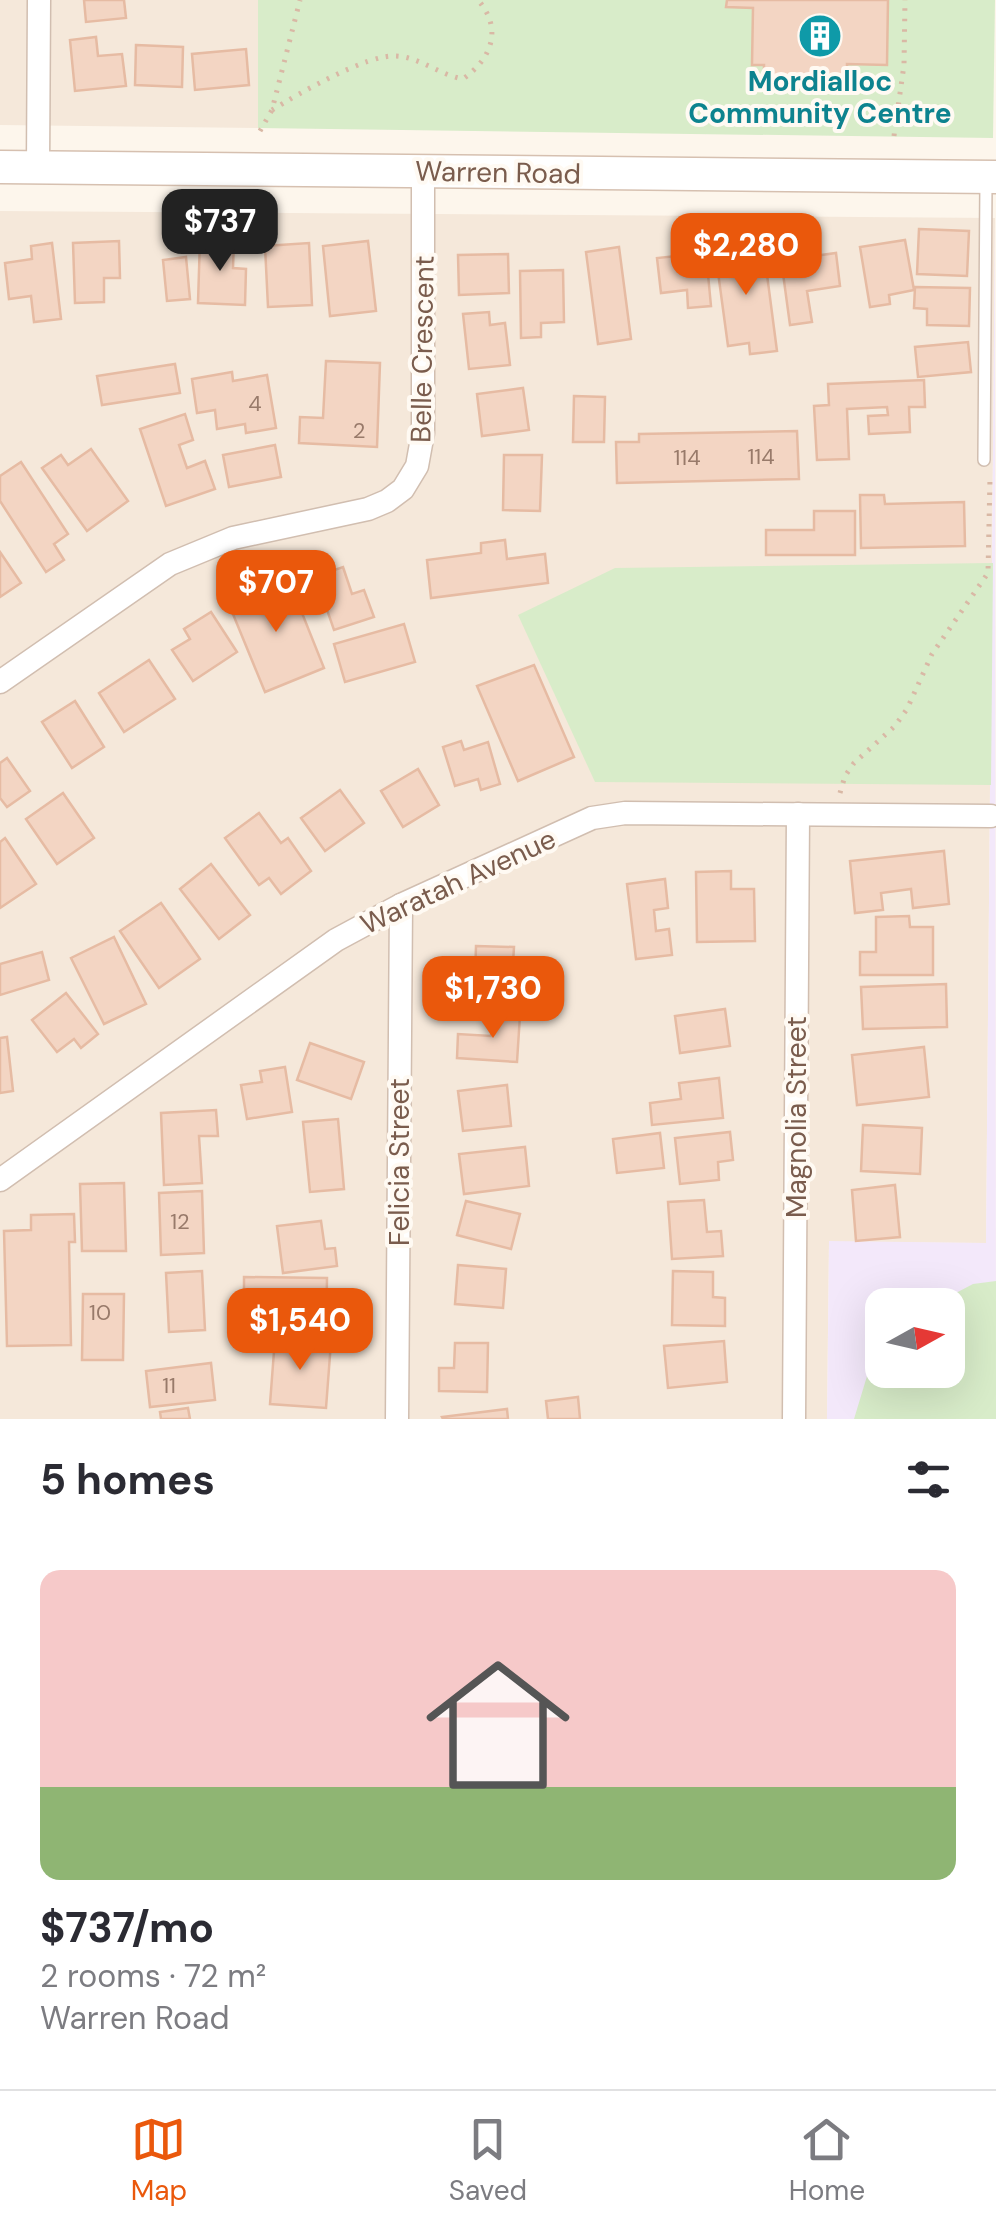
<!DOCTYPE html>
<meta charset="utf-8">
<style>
:root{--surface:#fff;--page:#f7f7f7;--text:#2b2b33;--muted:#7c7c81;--line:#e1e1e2;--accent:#ea580c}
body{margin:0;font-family:"DM Sans",sans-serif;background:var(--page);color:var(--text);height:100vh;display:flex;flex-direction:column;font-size:38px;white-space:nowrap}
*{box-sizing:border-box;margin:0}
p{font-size:32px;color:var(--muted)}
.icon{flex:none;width:55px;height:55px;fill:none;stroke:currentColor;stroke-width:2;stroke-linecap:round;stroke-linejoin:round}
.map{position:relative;height:1419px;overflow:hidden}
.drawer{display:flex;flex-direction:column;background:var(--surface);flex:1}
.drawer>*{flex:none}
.needle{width:65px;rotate:82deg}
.controls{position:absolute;left:865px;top:1288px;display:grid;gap:20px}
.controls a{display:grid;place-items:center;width:100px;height:100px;border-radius:20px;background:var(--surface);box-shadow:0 10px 40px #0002;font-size:50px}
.price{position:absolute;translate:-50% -85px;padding:0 22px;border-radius:20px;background:var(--accent);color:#fff;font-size:32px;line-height:65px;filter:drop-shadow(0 2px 5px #0008)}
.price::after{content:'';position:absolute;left:50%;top:60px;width:30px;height:22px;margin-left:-15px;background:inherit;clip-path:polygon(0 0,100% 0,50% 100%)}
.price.selected{background:#222;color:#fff}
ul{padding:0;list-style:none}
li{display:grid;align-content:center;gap:20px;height:530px;padding:0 40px}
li+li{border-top:2px solid var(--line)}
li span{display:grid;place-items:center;height:310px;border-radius:20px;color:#555}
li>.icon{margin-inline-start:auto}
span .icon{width:180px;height:180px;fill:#fffc;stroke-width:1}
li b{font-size:42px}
h2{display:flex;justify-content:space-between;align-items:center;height:120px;padding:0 40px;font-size:42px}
.dock{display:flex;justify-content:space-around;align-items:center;height:140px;border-top:2px solid var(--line);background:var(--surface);font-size:28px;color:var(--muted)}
.dock a{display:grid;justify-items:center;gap:5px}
.dock .selected{color:var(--accent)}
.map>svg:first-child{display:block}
.residential{fill:#f5e8da}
.education{fill:#f3e8fa;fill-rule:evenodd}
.green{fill:#d8ecc9}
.building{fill:#f3d5c3;stroke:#e6bba3;stroke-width:2.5}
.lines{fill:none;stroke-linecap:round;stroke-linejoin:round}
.lane-casing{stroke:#d1beb0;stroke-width:14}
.street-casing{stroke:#d1beb0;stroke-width:25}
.secondary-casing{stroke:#d6c0b0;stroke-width:35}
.path{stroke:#d9b8a5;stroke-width:5;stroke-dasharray:2.5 8;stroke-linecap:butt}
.lane{stroke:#fff;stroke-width:11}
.street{stroke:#fff;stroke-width:22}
.secondary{stroke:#fff;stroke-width:32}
.labels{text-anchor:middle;stroke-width:8;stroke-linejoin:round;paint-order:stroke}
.number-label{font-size:22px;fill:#987a6a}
.culture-label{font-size:28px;font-weight:bold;fill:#0d838f;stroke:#fffaf3}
.street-label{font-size:28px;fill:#7a5c4d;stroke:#fffaf3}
</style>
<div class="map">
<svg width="996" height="1419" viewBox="0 0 996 1419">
<rect width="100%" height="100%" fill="#fdf6ec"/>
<g class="residential">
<polygon points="0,0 258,0 258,128 0,125"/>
<polygon points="0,211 995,218 986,1243 829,1242 827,1419 0,1419"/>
</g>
<path class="education" d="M995,218L996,1419H827L829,1241L986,1243ZM882,1305H948V1370H882Z"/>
<g class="green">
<polygon points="258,0 995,0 993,138 258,128"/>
<polygon points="993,563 991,785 595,782 518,615 615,568"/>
<polygon points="996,1281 996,1419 854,1419 871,1363 882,1351 882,1370 948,1370 948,1305 933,1305 973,1284"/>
</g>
<g class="building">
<polygon points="84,0 124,0 126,18 86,22"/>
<polygon points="727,0 888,0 887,65 847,64 847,89 764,88 764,65 752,65 753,8 726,7"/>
<polygon points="96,37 98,56 122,54 126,86 75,91 70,40"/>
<polygon points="136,45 183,47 182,87 135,85"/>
<polygon points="246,49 249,85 195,90 192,54"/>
<polygon points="919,229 969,231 967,276 917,274"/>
<polygon points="200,239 234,240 233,268 246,269 245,305 198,303"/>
<polygon points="812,240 814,256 836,253 840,286 807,291 812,322 790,325 779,244"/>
<polygon points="905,240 914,290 889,295 890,304 870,307 860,247"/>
<polygon points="119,241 120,278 104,278 104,302 75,303 73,243"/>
<polygon points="368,241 376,311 330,316 323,246"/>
<polygon points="52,243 61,319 34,322 31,296 9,299 5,263 32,259 31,246"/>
<polygon points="309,243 312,305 268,307 265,246"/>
<polygon points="763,244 777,351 750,354 749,343 728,346 715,250"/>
<polygon points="619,247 631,339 598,344 586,252"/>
<polygon points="706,253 711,306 688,308 687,290 661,293 657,258"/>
<polygon points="508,254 509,293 459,295 458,255"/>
<polygon points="186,257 190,299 167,301 163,260"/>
<polygon points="563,270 564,322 541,323 541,337 521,338 520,271"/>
<polygon points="915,287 970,288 969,326 927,325 927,309 914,308"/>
<polygon points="489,312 490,325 505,323 510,365 469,369 463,314"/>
<polygon points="968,342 971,372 918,377 915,347"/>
<polygon points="326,361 380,363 377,447 299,443 300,417 323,418"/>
<polygon points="175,364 180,393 102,405 97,376"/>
<polygon points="232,372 233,381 267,375 276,428 246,433 245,424 217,429 215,410 197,413 192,379"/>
<polygon points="924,380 925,407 909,407 910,432 869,434 868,416 888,415 887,407 847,409 849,459 817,460 814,406 829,405 828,384"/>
<polygon points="523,388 529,430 482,436 477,394"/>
<polygon points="574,396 605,397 604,442 573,442"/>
<polygon points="185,414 193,440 179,445 187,468 205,461 215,489 166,506 140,429"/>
<polygon points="797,431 799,479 617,483 616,442 639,442 639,434"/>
<polygon points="275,445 281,477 229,487 223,455"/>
<polygon points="91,449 128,501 87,531 42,468 61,455 68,465"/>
<polygon points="504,455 542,455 540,511 503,510"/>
<polygon points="21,462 68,534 54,544 64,560 46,572 0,501 0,476"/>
<polygon points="860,495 884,495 885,504 964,502 965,546 861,548"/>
<polygon points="814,511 855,511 855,555 766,555 766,530 814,530"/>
<polygon points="505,540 507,559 545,554 548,583 431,598 427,560 481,553 481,543"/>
<polygon points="0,552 21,583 0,597"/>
<polygon points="343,567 352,594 364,590 374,617 334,630 323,598 312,602 305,580"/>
<polygon points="288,578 324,668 265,692 228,602"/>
<polygon points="211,612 237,652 193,681 172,650 190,639 184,629"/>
<polygon points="404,624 415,662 345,682 334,644"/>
<polygon points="149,660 175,699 124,732 99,693"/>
<polygon points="534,665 574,757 518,781 477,686"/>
<polygon points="75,701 104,747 72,768 42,722"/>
<polygon points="461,741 464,750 488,742 500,784 481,790 478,779 455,786 443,747"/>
<polygon points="7,758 30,791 7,807 0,798 0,763"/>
<polygon points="418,769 439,805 403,827 381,791"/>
<polygon points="340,790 364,823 325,851 301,818"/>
<polygon points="63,793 94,838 57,864 26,819"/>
<polygon points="259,813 281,843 288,838 311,871 281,894 269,878 259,885 225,838"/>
<polygon points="5,838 36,884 0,908 0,842"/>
<polygon points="944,851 949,904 913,908 911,889 881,893 883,910 855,913 850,861"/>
<polygon points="211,864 250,915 219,939 180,889"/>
<polygon points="731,871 731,889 754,889 755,941 697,942 696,872"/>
<polygon points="665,879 668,908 654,910 656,931 669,929 672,955 636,959 627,884"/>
<polygon points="161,903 200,959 159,988 120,931"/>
<polygon points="909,916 910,927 933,927 933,975 860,975 860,952 876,952 876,917"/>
<polygon points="114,937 146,1004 104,1024 71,958"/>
<polygon points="476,946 514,947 512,980 475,979"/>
<polygon points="42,952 49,980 0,995 0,964"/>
<polygon points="946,984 947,1027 863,1029 861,987"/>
<polygon points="66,993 98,1034 81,1048 74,1039 57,1052 32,1020"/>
<polygon points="725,1009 730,1046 680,1053 675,1016"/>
<polygon points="493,1013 520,1015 517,1062 457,1058 458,1034 491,1036"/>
<polygon points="7,1037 13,1091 0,1093 0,1038"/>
<polygon points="310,1043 364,1062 351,1099 297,1080"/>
<polygon points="924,1047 929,1097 857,1105 852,1055"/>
<polygon points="285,1067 292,1112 247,1119 241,1085 262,1082 260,1071"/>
<polygon points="719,1078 723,1118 652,1125 650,1103 681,1099 679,1083"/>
<polygon points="507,1085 511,1126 463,1131 458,1091"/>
<polygon points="216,1110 218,1136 199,1136 202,1183 164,1185 161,1113"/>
<polygon points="338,1119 344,1189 310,1192 303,1122"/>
<polygon points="863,1125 922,1128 920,1174 861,1171"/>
<polygon points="730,1132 733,1160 718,1162 719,1180 680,1184 675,1138"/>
<polygon points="660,1133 664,1168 617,1173 613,1139"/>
<polygon points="525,1147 529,1186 464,1194 459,1154"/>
<polygon points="124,1183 126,1251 82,1251 80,1184"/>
<polygon points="895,1185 900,1237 856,1241 852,1190"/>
<polygon points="202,1191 204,1253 161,1255 159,1193"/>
<polygon points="704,1200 707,1232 721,1231 723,1256 672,1259 668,1202"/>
<polygon points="466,1201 520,1214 511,1249 457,1235"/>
<polygon points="74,1214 75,1242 69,1242 71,1345 7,1346 4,1231 31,1230 31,1215"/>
<polygon points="321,1221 325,1249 335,1248 337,1266 283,1273 277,1226"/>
<polygon points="458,1265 506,1269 503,1308 455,1304"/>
<polygon points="202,1271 205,1330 169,1332 166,1273"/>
<polygon points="673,1271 713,1272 713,1297 725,1298 725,1326 672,1325"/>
<polygon points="244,1277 327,1278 326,1333 257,1333 258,1310 244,1310"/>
<polygon points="83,1294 124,1294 123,1360 82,1360"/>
<polygon points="275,1338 331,1342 326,1408 270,1404"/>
<polygon points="724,1341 727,1382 668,1388 664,1346"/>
<polygon points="455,1343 488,1343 487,1392 439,1391 439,1368 454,1368"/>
<polygon points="211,1363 215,1400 150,1407 146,1371"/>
<polygon points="578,1397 580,1419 548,1419 546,1401"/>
<polygon points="188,1408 190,1419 161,1419 160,1412"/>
<polygon points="507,1409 508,1419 443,1419 442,1417"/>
</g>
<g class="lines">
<defs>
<polyline id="lane" points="984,460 986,181"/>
<g id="street">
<polyline points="38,167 39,0"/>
<polyline points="0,682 170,564 233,538 368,509 387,501 403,489 417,466 423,433 423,172"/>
<polyline points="0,1180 336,940 401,905 592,818 625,813 991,816"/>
<polyline points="397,1419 401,905"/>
<polyline points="794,1419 798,814"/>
</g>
<polyline id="secondary" points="0,167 996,177"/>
</defs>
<use href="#lane" class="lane-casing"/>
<use href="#street" class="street-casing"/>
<use href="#secondary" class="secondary-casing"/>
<g class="path">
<path d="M272,110C298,94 367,54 396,56C419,57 440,75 463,79C492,58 503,29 478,0"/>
<polyline points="260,131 272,110 300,0"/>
<polyline points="894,136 904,65 905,0"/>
<polyline points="840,793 845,776 854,763 895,726 907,709 932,654 988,573 990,477"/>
</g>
<use href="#lane" class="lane"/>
<use href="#street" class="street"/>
<use href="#secondary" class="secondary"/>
</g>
<defs>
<symbol id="building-disc" viewBox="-11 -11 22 22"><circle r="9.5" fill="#0f9aa8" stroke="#fffaf3"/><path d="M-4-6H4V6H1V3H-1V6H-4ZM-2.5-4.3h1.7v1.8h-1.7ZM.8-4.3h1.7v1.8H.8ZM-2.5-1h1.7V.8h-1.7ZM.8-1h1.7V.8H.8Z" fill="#fff"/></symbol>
</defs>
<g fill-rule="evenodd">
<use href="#building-disc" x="795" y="11" width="50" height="50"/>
</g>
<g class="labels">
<g class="number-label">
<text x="255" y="411">4</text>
<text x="359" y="438">2</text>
<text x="761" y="464">114</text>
<text x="687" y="465">114</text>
<text x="180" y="1229">12</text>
<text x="100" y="1320">10</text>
<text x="169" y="1393">11</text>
</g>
<g class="culture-label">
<text x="820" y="91">Mordialloc<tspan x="820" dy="32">Community Centre</tspan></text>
</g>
<g class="street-label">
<text transform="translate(498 172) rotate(1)" y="10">Warren Road</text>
<text transform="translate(422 349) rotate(-89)" y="10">Belle Crescent</text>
<text transform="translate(458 881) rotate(-25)" y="10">Waratah Avenue</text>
<text transform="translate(796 1117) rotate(-90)" y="10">Magnolia Street</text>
<text transform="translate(399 1162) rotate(-90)" y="10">Felicia Street</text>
</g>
</g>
</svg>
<div class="controls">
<a><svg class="needle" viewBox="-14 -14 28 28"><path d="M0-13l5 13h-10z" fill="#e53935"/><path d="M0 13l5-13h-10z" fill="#7c7c81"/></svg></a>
</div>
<b class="price selected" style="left:220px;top:274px">$737</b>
<b class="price" style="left:746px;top:298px">$2,280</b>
<b class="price" style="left:276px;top:635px">$707</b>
<b class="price" style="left:493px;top:1041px">$1,730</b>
<b class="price" style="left:300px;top:1373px">$1,540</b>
</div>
<section class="drawer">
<h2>5 homes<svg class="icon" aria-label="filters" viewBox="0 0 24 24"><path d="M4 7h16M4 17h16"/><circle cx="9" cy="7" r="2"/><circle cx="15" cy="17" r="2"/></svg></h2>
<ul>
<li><span style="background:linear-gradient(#f6c9c9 70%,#8fb573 0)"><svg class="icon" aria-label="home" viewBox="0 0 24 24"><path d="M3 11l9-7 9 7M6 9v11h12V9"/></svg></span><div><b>$737/mo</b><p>2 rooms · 72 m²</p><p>Warren Road</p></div></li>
</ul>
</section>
<nav class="dock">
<a class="selected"><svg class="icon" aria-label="map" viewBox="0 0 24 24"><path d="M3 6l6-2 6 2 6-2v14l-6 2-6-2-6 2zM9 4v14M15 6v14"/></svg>Map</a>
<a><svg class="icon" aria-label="saved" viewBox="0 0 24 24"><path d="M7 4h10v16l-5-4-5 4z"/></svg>Saved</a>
<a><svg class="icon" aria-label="home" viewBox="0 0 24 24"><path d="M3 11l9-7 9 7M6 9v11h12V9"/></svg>Home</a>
</nav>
